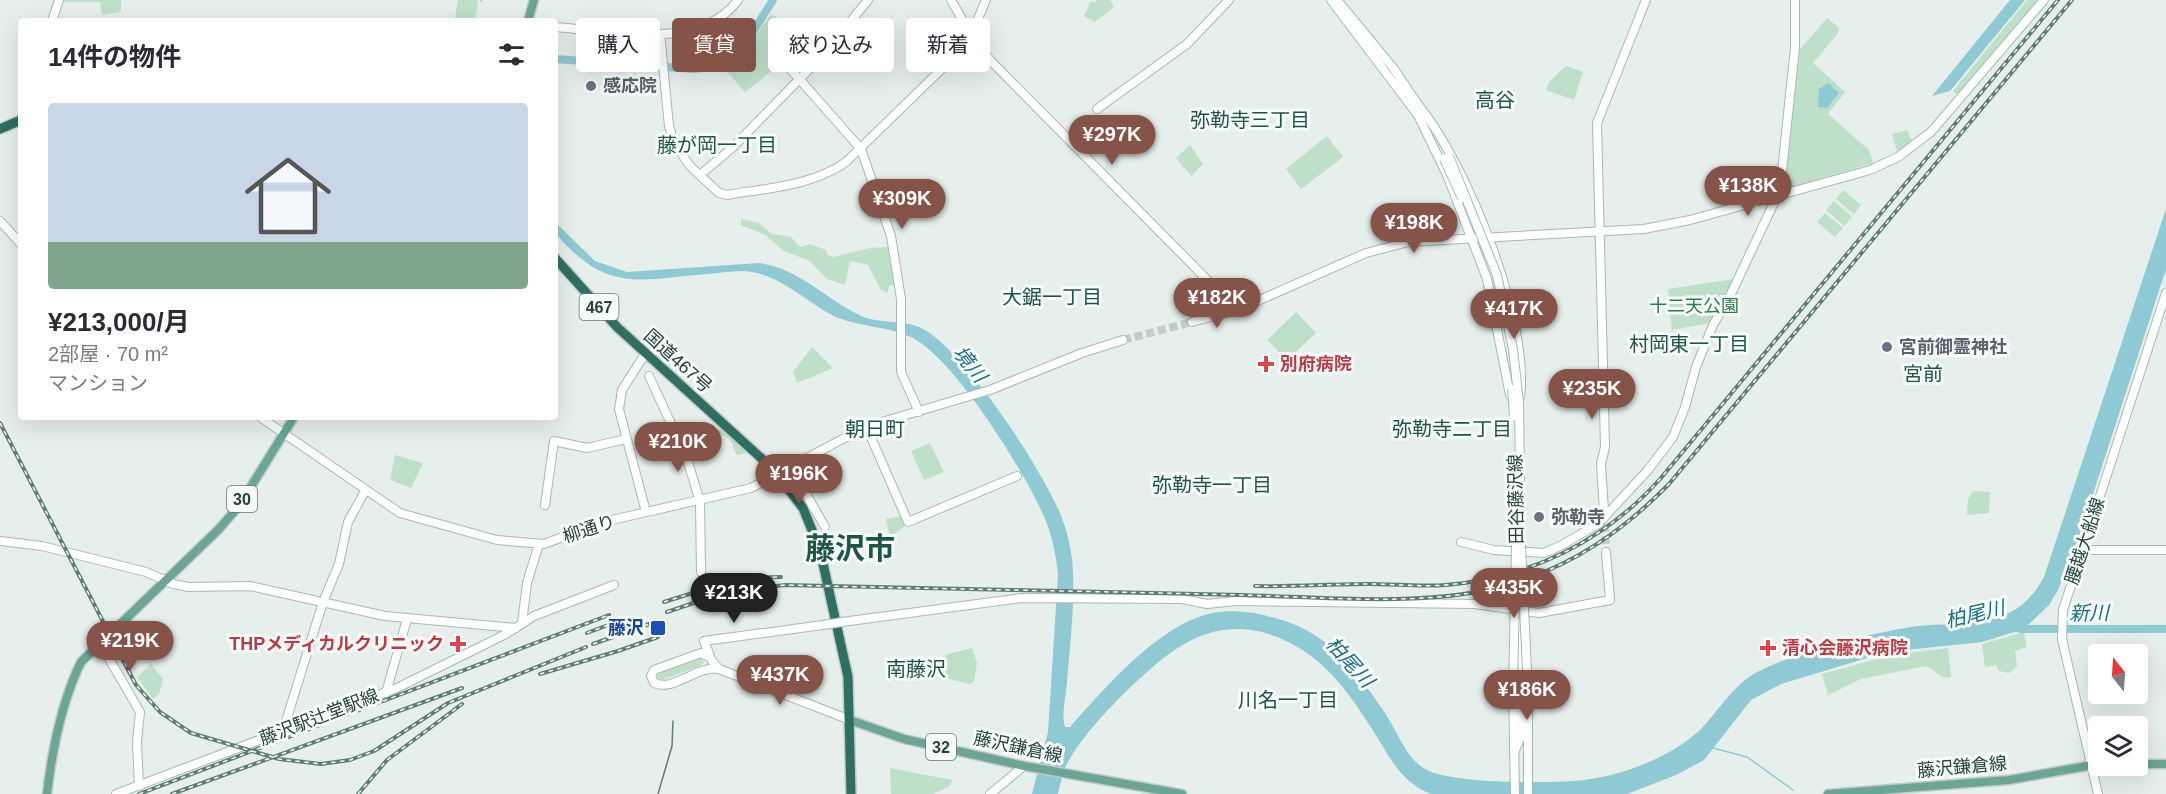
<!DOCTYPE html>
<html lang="ja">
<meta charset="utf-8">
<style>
:root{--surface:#fff;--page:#f7f7f7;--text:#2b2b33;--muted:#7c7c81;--accent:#855347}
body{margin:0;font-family:Helvetica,"Noto Sans JP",sans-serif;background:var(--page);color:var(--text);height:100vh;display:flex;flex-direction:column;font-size:22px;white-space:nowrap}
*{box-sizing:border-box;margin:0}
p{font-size:20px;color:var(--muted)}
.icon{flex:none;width:33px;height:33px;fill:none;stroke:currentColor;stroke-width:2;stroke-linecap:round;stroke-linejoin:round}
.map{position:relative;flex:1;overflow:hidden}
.drawer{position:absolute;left:18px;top:18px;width:540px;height:402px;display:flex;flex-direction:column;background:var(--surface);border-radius:6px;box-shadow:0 6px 24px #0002}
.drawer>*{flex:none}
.hud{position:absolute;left:576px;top:18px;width:570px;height:54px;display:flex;gap:12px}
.needle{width:39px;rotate:343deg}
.buttons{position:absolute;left:2088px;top:644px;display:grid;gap:12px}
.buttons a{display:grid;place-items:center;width:60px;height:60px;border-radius:6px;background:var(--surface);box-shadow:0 6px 24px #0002;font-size:30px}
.price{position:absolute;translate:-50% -51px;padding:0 14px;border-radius:21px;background:var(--accent);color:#fff;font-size:20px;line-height:39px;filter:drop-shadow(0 2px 3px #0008)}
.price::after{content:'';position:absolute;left:50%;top:36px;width:18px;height:14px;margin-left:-9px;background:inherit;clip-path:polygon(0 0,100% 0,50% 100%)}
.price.current{background:#222;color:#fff}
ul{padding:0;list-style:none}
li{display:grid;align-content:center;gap:12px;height:318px;padding:0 30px}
li span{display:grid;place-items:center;height:186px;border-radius:6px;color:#555}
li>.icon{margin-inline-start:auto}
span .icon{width:108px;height:108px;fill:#fffc;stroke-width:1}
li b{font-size:26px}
h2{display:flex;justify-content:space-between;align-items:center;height:72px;padding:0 30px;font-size:26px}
.tag{padding:0 21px;border-radius:6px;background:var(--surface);box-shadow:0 6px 24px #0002;font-size:21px;line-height:54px}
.tag.current{background:var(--accent);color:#fff}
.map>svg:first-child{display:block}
.green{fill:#bfe0c8}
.water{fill:#8ec9d4}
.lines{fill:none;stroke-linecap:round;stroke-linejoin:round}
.stream{stroke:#8ec9d4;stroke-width:1.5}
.river{stroke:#8ec9d4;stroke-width:8}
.secondary-tunnel{stroke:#bfccc8;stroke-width:8;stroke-dasharray:8 4;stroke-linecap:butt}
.secondary-casing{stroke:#a4bbb3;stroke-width:10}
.primary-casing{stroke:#c2cac8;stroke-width:11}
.highway-casing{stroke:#c2cac8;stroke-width:12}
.secondary{stroke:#fff;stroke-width:8}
.primary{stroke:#6aa596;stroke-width:8}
.highway{stroke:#2f6f62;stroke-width:9}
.tram{stroke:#5f7d75;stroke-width:1.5}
.rail-casing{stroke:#5f7d75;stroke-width:4}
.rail{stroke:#f7fbf9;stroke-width:1.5;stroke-dasharray:4.5;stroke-linecap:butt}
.secondary-bridge-casing{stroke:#a4bbb3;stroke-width:10;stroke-linecap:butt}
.secondary-bridge{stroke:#fff;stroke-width:8}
.worship-dot{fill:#6b7280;stroke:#f7fbf9;stroke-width:2}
.health-dot{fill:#e0444e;stroke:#f7fbf9;stroke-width:2}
.transit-dot{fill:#1a4fb4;stroke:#f7fbf9;stroke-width:2}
.labels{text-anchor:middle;stroke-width:6;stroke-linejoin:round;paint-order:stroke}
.shield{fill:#f7fbf9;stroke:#637a73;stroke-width:1.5}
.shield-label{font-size:16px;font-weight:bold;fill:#24423a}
.worship-label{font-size:18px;font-weight:bold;fill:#5b616d;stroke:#f7fbf9;text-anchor:start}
.park-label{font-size:18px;fill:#2d7a4b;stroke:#f7fbf9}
.street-label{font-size:18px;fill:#24423a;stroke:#f7fbf9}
.health-label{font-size:18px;font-weight:bold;fill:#be3a42;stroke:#f7fbf9;text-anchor:start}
.transit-label{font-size:18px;font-weight:bold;fill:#164399;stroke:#f7fbf9;text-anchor:end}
.neighbourhood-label{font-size:20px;fill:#1f5548;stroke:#f7fbf9}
.water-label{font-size:20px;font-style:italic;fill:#1c6f80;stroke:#f7fbf9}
.town-label{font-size:30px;font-weight:bold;fill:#1f5548;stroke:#f7fbf9}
</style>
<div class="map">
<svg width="2166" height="794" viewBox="0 0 2166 794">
<rect width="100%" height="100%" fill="#e6efeb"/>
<g class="green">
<polygon points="64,0 121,0 121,12 102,15 100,2 63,2"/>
<polygon points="458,0 478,0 475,20 455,18"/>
<polygon points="1097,0 1110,0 1114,7 1095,22 1084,16 1091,1 1094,3"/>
<polygon points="2027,0 2038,0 1957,94 1953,91"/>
<polygon points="771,14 785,21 805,21 788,58 745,92 723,67 743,53"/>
<polygon points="1827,18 1839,28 1838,33 1813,63 1845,92 1828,114 1869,150 1873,163 1784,189 1797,53"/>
<polygon points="1566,66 1583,72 1574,100 1546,90 1549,82"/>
<polygon points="1907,130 1912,141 1897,151 1892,134"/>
<polygon points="1327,136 1343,157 1301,189 1286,169"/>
<polygon points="1190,145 1203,164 1191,176 1176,158"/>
<polygon points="1843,190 1861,205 1854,214 1836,199"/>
<polygon points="1834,201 1852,217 1844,226 1826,210"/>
<polygon points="1825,213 1843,228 1835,237 1817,222"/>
<polygon points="741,219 759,223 772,234 791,237 800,247 810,244 826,250 828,255 833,257 870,248 889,247 896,284 889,286 888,293 881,290 868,265 850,261 845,285 827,279 810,261 784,251 765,235 741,225"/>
<polygon points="1734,279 1709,323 1672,330 1668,289"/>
<polygon points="1296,312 1316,333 1287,360 1267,340"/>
<polygon points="812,347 833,368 797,383 793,372"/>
<polygon points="694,427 706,437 722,428 745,446 746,453 737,455 730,440 723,435 698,443 687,429"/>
<polygon points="930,443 944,472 924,480 911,451"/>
<polygon points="395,455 423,463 411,488 390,480"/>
<polygon points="1973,491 1990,492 1989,513 1967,515 1968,499"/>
<polygon points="901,516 906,525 890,537 886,519"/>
<polygon points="2024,632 2027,647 2015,651 2017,666 2009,673 1999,671 1996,665 1985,667 1982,644"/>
<polygon points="972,648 977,663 974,681 970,684 945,678 945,655"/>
<path d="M1948,648L1951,677C1938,680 1937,669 1926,666L1861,679L1828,695L1822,674L1891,655Z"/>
<polygon points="700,657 704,662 700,666 662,680 657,678 659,671"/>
<polygon points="151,664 163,679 159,694 153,699 137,677"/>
<polygon points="890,768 952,780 950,786 933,794 891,794"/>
</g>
<g class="water">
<polygon points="2010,0 2025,0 1950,91 1932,96"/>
<polygon points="1828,83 1839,93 1827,108 1818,107 1819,89"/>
<path d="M2166,209V269L2082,528L2058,590L2049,605L2024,629L1982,642L1887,652L1781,684L1751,700L1704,760L1676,775L1627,794H1431C1401,782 1390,758 1374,732C1345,686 1317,647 1262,632C1219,622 1187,638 1155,665C1128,688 1079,736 1065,768C1062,776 1060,785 1058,794H1032L1048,732L1058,575C1056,553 1051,530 1041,510C1020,465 954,358 911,337C888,326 860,327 836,317C807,303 785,278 752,272C738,269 722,273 707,274C636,280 607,293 555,233V222L595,261L627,272L759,263C798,268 825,298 859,315C879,325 904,318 925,330C967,355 1039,465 1059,511C1066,527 1070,543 1072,559C1076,597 1070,644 1067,682C1066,696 1061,715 1065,727H1070C1106,687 1158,625 1212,613C1233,609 1255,612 1275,618C1313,628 1338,649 1362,681C1372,694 1383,709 1391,723C1401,740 1408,759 1425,769C1451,784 1543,783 1574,781C1616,778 1670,759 1701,729C1718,711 1731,689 1752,675C1782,657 1822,649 1856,639C1876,633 1897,629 1918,626C1970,621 2015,631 2044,577Z"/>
</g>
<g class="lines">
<g class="stream">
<polyline points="481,1 481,0"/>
<polyline points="1713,748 1747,757 1793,790"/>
</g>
<g class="river">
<path d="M555,59L694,69C737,67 752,32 773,0"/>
<polyline points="2016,624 2020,629 2166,629"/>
</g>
<g class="secondary-tunnel">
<polyline points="1123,340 1192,322"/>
<polyline points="1604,512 1606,552"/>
</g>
<defs>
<g id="secondary">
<polyline points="951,0 971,35 990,60 1237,310"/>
<polyline points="1331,0 1417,114"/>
<polyline points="1338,1 1394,69 1419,106"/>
<polyline points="52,21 59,0"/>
<path d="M555,27C612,31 700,52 738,0"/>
<path d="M660,34L669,126L674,143L690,166L719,193L727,195C767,188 812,186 846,162L952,59L971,35L986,0"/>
<polyline points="786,64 861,149 891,236 901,299 901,372 919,412"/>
<path d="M1419,106C1467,165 1530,321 1520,397"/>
<polyline points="1097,109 1187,44 1229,0"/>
<polyline points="1415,109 1447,175 1487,279 1510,395"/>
<polyline points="700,175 732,148 825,53 868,0"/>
<polyline points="0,221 21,244"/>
<polyline points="1192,322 1237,310 1366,253 1408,242 1644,229 1690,220 1870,170 1898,157 1931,132 2044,0"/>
<polyline points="645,354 622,390 619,409 646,512"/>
<polyline points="649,376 686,456 700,501 701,572"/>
<polyline points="260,417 400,513 497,540 544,544 603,522 751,488 865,427 990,390 1082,353 1123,340"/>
<polyline points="866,426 908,522 1017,476"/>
<polyline points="787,469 794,473 825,527"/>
<polyline points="545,505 554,441 587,448 626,439"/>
<polyline points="1604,511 1601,464 1605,447 1597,123 1646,0"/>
<polyline points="0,541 42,546 146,572 173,584 189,587 250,586 385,616 516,628"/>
<polyline points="1461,542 1494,550 1544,553 1562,545 1598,524 1648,470 1673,437 1685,407 1696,367 1713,325 1730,296 1780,190 1795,48 1795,0"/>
<polyline points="2082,550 2166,550"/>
<polyline points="842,622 1022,598 1182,599 1207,604 1235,601 1475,604 1539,613 1610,600 1606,552"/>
<polyline points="522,623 527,583 539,544"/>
<polyline points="100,643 140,712 137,741 139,786"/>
<path d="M710,657L701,653L654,670L651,676L654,683C674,692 697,665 719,669L850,720"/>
<polyline points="719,669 712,661 704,641 830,624"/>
<polyline points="1513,690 1515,794"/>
<polyline points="386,693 407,619"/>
<polyline points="288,728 286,721 323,602 339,564 348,522 365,491"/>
<polyline points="1514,753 1521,736 1520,611"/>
<polyline points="116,794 397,688 506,634 534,616 614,585"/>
<polyline points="990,794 1024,766"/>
<polyline points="1528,794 1528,690"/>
<polyline points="2098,794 2062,639 2063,610 2166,293"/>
</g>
<g id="primary">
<polyline points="528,21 534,0"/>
<polyline points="850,720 904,739 1024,766 1182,794"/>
<polyline points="2138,764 2166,764"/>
<path d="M47,794C52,751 62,701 81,662L218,530L239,506L294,417"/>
<polyline points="1828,794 2009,780 2098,764"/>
</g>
<g id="highway">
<polyline points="0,129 21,120"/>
<polyline points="555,258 617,327 772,468 803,508 820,550 848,677 851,794"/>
</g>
</defs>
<use href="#secondary" class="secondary-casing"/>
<use href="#primary" class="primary-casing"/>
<use href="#highway" class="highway-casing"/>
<use href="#secondary" class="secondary"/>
<use href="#primary" class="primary"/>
<use href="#highway" class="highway"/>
<polyline class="tram" points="658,794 672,746 673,721"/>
<defs>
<g id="rail">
<polyline points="0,423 136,685 160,712 191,733 279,759 321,764 350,760 374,751 448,703 586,647"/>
<polyline points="710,584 745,578 781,577"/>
<path d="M1255,586C1293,587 1331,584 1369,584C1394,584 1421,587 1446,585C1530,578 1605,541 1661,478L2058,0"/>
<polyline points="664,602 718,585"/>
<path d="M667,612L726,592L785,585C937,589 1089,591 1241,595C1325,597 1431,608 1511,584C1574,565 1624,530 1669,484L2072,0"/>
<polyline points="587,633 616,622"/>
<polyline points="593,644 655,622"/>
<polyline points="540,674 618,651 658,637"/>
<polyline points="139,794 609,615"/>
<polyline points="172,794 462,688"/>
<polyline points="358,794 387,760 462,704"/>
</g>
</defs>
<use href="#rail" class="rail-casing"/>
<use href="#rail" class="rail"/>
<defs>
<g id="secondary-bridge">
<polyline points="1449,156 1497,275 1513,349 1519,403 1521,547 1528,690"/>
<polyline points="1444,159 1462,198"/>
<polyline points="1512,389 1514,416"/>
<polyline points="830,624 842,622"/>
<polyline points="1513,690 1516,545"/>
</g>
</defs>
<use href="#secondary-bridge" class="secondary-bridge-casing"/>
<use href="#secondary-bridge" class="secondary-bridge"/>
</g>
<g class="worship-dot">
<circle cx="591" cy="86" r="6"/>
<circle cx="1887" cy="347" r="6"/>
<circle cx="1539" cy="517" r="6"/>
</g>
<g class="health-dot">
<path d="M1263 355h6v6h6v6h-6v6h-6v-6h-6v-6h6z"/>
<path d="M455 635h6v6h6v6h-6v6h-6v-6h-6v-6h6z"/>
<path d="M1765 639h6v6h6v6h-6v6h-6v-6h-6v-6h6z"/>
</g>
<rect class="transit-dot" x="650" y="620" width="16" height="16" rx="3"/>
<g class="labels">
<g class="shield">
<rect x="579.5" y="294" width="39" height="26" rx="4.5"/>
<rect x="227" y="486" width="30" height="26" rx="4.5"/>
<rect x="926" y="734" width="30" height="26" rx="4.5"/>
</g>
<g class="shield-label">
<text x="599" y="313">467</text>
<text x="242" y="505">30</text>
<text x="941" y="753">32</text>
</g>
<g class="worship-label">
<text x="603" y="92">感応院</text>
<text x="1899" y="353">宮前御霊神社</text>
<text x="1551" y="523">弥勒寺</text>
</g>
<g class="park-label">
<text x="1694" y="312">十二天公園</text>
</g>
<g class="street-label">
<text transform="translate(678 361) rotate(42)" y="6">国道467号</text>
<text transform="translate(1516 499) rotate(-91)" y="6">田谷藤沢線</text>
<text transform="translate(589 529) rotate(-18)" y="6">柳通り</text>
<text transform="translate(2085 541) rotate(-72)" y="6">腰越大船線</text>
<text transform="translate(319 717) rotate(-21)" y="6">藤沢駅辻堂駅線</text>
<text transform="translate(1018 747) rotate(12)" y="6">藤沢鎌倉線</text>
<text transform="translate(1962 767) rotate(-5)" y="6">藤沢鎌倉線</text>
</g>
<g class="health-label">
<text x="1280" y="370">別府病院</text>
<text x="444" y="650" text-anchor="end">THPメディカルクリニック</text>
<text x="1782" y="654">清心会藤沢病院</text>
</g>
<g class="transit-label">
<text x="644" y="634">藤沢</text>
</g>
<g class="neighbourhood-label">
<text x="1495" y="107">高谷</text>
<text x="1250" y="127">弥勒寺三丁目</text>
<text x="717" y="152">藤が岡一丁目</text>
<text x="1052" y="304">大鋸一丁目</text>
<text x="1689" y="351">村岡東一丁目</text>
<text x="1923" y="381">宮前</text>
<text x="875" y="436">朝日町</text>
<text x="1452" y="436">弥勒寺二丁目</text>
<text x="1212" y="492">弥勒寺一丁目</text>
<text x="916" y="676">南藤沢</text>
<text x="1288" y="707">川名一丁目</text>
</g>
<g class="water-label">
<text transform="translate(970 364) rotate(51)" y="7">境川</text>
<text transform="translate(2089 613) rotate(-1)" y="7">新川</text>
<text transform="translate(1975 614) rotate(-13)" y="7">柏尾川</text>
<text transform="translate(1350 662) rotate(48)" y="7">柏尾川</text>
</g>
<g class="town-label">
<text x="850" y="559">藤沢市</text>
</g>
</g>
</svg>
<div class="buttons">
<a><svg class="needle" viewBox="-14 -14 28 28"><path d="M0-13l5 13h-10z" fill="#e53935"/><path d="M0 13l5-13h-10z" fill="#7c7c81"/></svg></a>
<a><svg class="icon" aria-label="layers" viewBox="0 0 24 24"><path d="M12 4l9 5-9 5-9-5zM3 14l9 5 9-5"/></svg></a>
</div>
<b class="price" style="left:1112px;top:166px">¥297K</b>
<b class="price" style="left:1748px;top:217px">¥138K</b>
<b class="price" style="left:902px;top:230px">¥309K</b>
<b class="price" style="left:1414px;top:254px">¥198K</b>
<b class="price" style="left:1217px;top:329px">¥182K</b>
<b class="price" style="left:1514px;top:340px">¥417K</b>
<b class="price" style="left:1592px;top:420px">¥235K</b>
<b class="price" style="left:678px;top:473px">¥210K</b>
<b class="price" style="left:799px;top:505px">¥196K</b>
<b class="price" style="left:1514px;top:619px">¥435K</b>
<b class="price current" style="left:734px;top:624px">¥213K</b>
<b class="price" style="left:130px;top:672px">¥219K</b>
<b class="price" style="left:780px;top:706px">¥437K</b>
<b class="price" style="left:1527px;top:721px">¥186K</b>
<div class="hud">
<a class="tag">購入</a>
<a class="tag current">賃貸</a>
<a class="tag">絞り込み</a>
<a class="tag">新着</a>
</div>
<section class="drawer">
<h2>14件の物件<svg class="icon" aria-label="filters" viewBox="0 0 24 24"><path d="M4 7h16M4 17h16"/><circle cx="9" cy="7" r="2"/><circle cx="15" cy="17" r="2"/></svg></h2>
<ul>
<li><span style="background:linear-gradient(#c9d6e8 75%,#7fa58c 0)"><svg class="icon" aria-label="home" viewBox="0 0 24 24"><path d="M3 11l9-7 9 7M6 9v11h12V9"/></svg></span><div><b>¥213,000/月</b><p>2部屋 · 70 m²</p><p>マンション</p></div></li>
</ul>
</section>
</div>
